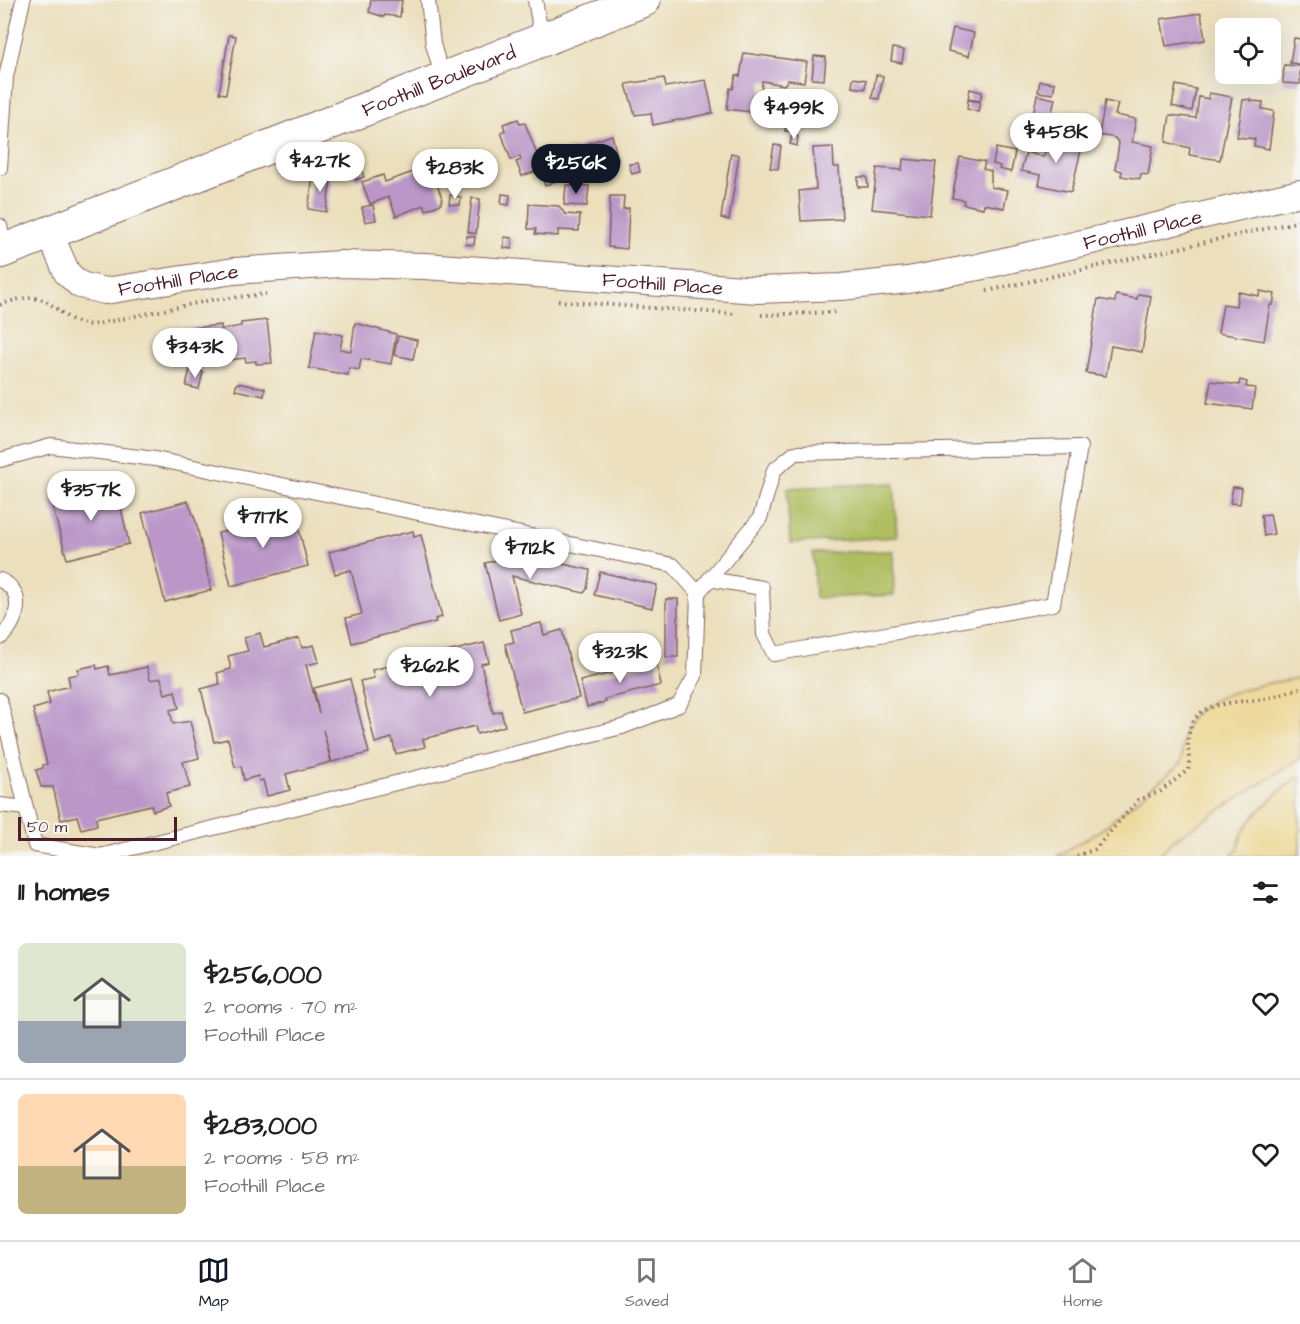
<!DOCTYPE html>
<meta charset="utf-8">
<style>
:root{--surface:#fff;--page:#f2f2f2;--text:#202124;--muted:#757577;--line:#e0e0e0;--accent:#111827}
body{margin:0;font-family:"Architects Daughter",sans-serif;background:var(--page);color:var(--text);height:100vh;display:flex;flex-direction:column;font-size:22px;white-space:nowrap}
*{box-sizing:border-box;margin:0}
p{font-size:20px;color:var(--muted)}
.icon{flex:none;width:33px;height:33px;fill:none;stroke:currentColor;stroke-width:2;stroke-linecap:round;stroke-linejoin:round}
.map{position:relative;height:856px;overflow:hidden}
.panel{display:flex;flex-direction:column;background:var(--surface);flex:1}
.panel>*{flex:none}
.buttons{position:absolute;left:1215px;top:18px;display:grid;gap:12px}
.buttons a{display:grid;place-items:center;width:66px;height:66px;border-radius:9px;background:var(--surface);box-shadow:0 6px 24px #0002;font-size:30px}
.scale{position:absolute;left:18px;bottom:15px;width:159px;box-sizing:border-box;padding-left:6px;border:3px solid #4a1f2b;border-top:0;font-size:16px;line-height:21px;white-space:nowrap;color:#4a1f2b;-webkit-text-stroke:4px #f6f6f2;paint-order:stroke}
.price{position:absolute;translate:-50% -51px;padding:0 14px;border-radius:21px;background:#fff;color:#222;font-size:20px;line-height:39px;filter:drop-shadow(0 2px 3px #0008)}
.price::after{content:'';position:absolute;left:50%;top:36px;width:18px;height:14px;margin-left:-9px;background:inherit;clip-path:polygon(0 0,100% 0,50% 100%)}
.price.on{background:var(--accent);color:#fff}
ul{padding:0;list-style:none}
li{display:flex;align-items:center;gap:18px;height:150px;padding:0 18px}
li+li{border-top:2px solid var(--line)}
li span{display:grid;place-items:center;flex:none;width:168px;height:120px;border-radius:9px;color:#555}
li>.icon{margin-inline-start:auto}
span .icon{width:72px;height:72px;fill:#fffc;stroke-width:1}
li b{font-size:26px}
h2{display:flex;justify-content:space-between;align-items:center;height:72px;padding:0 18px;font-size:26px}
.tab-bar{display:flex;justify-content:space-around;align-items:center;height:84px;border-top:2px solid var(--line);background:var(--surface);font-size:16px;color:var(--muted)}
.tab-bar a{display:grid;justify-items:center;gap:3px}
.tab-bar .on{color:var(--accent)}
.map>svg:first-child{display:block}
.green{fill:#aebe60;stroke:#7c6e46;stroke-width:1.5}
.sand{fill:#eeda9e;stroke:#9c7c64;stroke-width:1.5}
.building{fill:#ba97c8}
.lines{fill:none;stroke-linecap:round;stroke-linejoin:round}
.service-casing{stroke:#82625e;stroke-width:16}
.minor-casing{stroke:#82625e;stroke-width:28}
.primary-casing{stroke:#82625e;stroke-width:35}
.path{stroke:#82625e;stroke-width:4;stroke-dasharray:1.5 4.5;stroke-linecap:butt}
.service{stroke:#fff;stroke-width:14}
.minor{stroke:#fff;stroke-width:26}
.primary{stroke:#fff;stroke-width:33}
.labels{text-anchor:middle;stroke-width:6;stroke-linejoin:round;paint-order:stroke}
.street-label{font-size:20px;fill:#4a1f2b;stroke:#f6f6f2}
</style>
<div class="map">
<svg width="1300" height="856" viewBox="0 0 1300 856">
<rect width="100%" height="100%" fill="#f6f6f2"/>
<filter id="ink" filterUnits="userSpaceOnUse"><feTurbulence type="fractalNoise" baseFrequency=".0167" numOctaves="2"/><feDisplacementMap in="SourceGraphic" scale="12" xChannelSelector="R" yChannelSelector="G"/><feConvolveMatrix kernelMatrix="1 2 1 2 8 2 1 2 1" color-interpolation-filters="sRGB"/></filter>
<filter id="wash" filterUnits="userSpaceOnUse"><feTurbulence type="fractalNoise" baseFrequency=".008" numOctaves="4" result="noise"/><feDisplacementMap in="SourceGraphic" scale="24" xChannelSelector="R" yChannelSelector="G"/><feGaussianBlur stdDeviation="1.35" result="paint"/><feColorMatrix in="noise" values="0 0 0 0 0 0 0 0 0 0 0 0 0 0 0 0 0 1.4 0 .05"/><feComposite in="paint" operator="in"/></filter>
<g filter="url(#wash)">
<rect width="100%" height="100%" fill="#ebdfbc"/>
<g class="green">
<polygon points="894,483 897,537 790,543 787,488"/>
<polygon points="893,551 894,595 815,598 813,553"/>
</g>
<g class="sand">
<path d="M1300,678V758L1173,840L1158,856H1057L1101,830L1181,763C1183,752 1182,740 1185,730C1195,693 1268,683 1300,678Z"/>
<path d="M1300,776V856H1231L1239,848C1236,826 1283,787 1300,776Z"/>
</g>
<g id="blocks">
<g class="building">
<polygon points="371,0 402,0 400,17 385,15 384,17 369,12"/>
<polygon points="1201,13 1205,40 1166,46 1161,19"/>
<polygon points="1237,20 1238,28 1227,28 1226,22"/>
<polygon points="953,28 974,33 969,56 948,51"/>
<polygon points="229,35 236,36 226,94 219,93"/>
<polygon points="1294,38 1300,39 1300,64 1290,63"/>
<polygon points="893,48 904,50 902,63 891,61"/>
<polygon points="744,53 807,62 804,82 788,80 784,85 762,81 761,96 772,98 770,110 759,108 758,113 727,109 730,88 733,89 736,75 740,76"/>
<polygon points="814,56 826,57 824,80 812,79"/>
<polygon points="1284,65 1300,66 1300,84 1283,83"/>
<polygon points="876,75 883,76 879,99 872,98"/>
<polygon points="664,78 666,87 706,80 713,113 653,125 651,113 635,115 626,84"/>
<polygon points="853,78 866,80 865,89 852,87"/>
<polygon points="1040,81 1055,83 1053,94 1038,92"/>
<polygon points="1176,85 1196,89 1192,111 1172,106"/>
<polygon points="970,89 982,92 980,101 968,99"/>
<polygon points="1209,93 1232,97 1220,160 1189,155 1190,148 1166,142 1170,115 1196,118 1199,97 1209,99"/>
<polygon points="1037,95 1055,99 1046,138 1029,135"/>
<polygon points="810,99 822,100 821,115 806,113 807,102 810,102"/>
<polygon points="1251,99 1251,101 1263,102 1262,109 1274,111 1269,149 1254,146 1255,139 1237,137 1243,100"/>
<polygon points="968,100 980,102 978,112 967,109"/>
<polygon points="1105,101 1118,104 1115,115 1136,119 1132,142 1153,146 1148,175 1141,174 1140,179 1121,176 1122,171 1115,169 1119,144 1115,138 1099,135"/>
<polygon points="785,104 801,107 796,132 785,131 786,126 781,125"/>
<polygon points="518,119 520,124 525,123 540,162 575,148 583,168 545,186 540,170 522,176 516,162 521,160 520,156 511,160 501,132 505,130 503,124"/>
<polygon points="1059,121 1068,124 1065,133 1056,131"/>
<polygon points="612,135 618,160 603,166 601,161 586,167 578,147"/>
<polygon points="792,135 798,136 797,146 790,144"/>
<polygon points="1071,135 1084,138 1071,192 1039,185 1041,175 1021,171 1026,152 1044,157 1047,142 1068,147"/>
<polygon points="774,145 781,146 778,169 770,168"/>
<polygon points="833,147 834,167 839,167 842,219 801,221 799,191 816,189 813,148"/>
<polygon points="996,148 1015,152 1011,172 999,169 1000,166 993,164"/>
<polygon points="731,153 739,155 729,220 721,218"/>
<polygon points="960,157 985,162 983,169 991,171 991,187 1008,190 1004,208 984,204 983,208 963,204 964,200 952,198"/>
<polygon points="903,159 936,162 930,215 872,209 877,168 902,170"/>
<polygon points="638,163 640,172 632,174 629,164"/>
<polygon points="360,165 364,177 356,180 351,168"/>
<polygon points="430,166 442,198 441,204 426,210 424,205 396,216 389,197 370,204 362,182 383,175 385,182"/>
<polygon points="326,171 329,172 328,181 331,181 326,212 308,209 313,178 315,179 318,173 325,174"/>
<polygon points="858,177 867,177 868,187 858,187"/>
<polygon points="566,185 589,186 587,206 564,205"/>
<polygon points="502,194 510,195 509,205 501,204"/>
<polygon points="450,195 461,197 460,205 449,204"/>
<polygon points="610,196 624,196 623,209 629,208 627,249 608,247"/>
<polygon points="472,198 480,199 476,234 468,232"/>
<polygon points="529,204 559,206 565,214 580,215 579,231 558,230 558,236 535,234 536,229 528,229"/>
<polygon points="373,205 376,220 365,222 362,207"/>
<polygon points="467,236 475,237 474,245 466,244"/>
<polygon points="504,237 512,238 512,249 504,248"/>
<polygon points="1260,291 1275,294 1273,305 1270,305 1264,341 1218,333 1223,304 1236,306 1238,292 1259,296"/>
<polygon points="1138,294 1151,296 1142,352 1111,346 1106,376 1086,373 1098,299 1115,302 1116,295 1137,299"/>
<polygon points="267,320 272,363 256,364 256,361 246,362 245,358 230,360 227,345 212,347 213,358 205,359 204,348 184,351 182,329 221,325 221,329 225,329 241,326 241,323"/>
<polygon points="355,323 396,334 391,364 361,359 359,370 349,368 348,375 309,368 316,330 343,335 340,349 351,351"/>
<polygon points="398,336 417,340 413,359 394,355"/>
<polygon points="190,369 203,372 199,389 186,386"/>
<polygon points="1240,380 1247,382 1246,387 1255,388 1252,409 1207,403 1211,381 1239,385"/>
<polygon points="237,383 265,388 264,396 235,390"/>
<polygon points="116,485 129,544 67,559 51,502"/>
<polygon points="1233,487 1242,488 1240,504 1230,503"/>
<polygon points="188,501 196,522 211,590 165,602 142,513"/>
<polygon points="276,513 277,518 295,513 308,566 231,586 218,533 249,525 248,521"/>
<polygon points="1270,514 1274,534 1264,536 1261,515"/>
<polygon points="413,531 414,537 421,535 442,617 435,619 436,622 352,643 346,618 362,614 351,570 335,574 329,552"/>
<polygon points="532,557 590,570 587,589 584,593 512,576 521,614 499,620 485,563 507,558 531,562"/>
<polygon points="600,572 657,585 652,608 594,595"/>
<rect x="666" y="599" width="12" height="58"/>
<polygon points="541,623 544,635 562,630 579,698 522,712 505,644 514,642 511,630"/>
<polygon points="260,633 264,647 299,638 302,648 314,645 319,662 306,665 319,714 314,688 350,679 369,753 332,762 323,730 331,762 286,774 290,790 267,796 263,780 259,781 258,776 244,780 241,766 235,767 228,739 214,742 201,689 220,684 217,673 231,669 228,656 248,651 244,638"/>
<polygon points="484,643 489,662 481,664 493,713 501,711 505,726 477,734 475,726 423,739 425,747 396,754 392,738 375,743 360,681 374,678 372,670"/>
<polygon points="656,662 661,685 605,699 606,702 587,707 580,681"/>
<polygon points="96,665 97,669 108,666 110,675 147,667 150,680 161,678 165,694 175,691 179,708 170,710 173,724 190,721 199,758 183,762 190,787 166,793 169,806 153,811 151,805 96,818 97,825 81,829 77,816 61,820 53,787 41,787 36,770 43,768 43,765 47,764 33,709 50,704 47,692 70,686 68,676 79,674 78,669"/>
</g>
</g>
</g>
<g filter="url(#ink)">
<use href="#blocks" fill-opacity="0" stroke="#82625e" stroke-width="1.5"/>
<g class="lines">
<defs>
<g id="service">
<polyline points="428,0 433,44 443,79"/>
<polyline points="535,0 542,39"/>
<polyline points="0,168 6,77 23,0"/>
<polyline points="0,226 5,250"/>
<polyline points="0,460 51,446 155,459 673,565 698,593 695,676 679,705 622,727 100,856 35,845 0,700"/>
<path d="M0,580C28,592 17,624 0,638"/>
<polyline points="698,593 760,518 774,470 795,453 1080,447 1053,604 774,654 764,634 762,588 709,579"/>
<polyline points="0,805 26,808"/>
</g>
<g id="minor">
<path id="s1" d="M50,234L67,273L80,285L105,291L234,271L340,264L425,266L757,290L841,287L908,280L978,267L1300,193"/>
</g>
<g id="primary">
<path id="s2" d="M0,252L644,0"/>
</g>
</defs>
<use href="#service" class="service-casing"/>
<use href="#minor" class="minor-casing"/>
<use href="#primary" class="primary-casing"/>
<g class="path">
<polyline points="987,291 1300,221"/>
<polyline points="558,301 736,314"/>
<path d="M0,305C60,282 48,322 93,325L211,300L266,294"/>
<polyline points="761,315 837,312"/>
<path d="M1077,856L1095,849L1138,800L1161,791L1188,770C1191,758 1186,745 1189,733C1196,697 1242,704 1269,698C1279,695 1290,691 1300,688"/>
</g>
<use href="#service" class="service"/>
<use href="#minor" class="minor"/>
<use href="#primary" class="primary"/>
</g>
</g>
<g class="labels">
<g class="street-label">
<text dy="7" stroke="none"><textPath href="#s2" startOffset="471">Foothill Boulevard</textPath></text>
<text dy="7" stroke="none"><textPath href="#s1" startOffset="1132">Foothill Place</textPath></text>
<text dy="7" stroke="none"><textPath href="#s1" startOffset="160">Foothill Place</textPath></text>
<text dy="7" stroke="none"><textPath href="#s1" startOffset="646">Foothill Place</textPath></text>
</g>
</g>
</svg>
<div class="buttons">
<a><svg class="icon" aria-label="locate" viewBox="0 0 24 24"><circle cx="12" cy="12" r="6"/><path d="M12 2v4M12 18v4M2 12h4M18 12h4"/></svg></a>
</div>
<div class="scale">50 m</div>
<b class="price" style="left:794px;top:140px">$499K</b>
<b class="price" style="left:1056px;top:164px">$458K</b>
<b class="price" style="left:320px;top:193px">$427K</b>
<b class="price on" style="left:576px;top:195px">$256K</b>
<b class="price" style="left:455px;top:200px">$283K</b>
<b class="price" style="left:195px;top:379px">$343K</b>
<b class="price" style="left:91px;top:522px">$357K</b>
<b class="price" style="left:263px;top:549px">$717K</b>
<b class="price" style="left:530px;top:580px">$712K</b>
<b class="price" style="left:620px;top:684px">$323K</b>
<b class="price" style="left:430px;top:698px">$262K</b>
</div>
<section class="panel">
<h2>11 homes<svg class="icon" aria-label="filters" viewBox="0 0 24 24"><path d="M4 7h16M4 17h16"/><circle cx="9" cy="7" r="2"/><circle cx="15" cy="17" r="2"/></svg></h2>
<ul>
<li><span style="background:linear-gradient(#dfe7d0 65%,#9aa5b1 0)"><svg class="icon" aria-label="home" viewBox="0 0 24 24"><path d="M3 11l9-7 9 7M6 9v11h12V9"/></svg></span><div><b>$256,000</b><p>2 rooms · 70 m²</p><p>Foothill Place</p></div><svg class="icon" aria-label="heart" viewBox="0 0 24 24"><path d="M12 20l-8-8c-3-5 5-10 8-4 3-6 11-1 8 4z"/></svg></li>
<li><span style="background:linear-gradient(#ffd9b3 60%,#c2b280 0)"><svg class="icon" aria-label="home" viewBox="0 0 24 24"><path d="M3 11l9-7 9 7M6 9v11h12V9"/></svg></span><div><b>$283,000</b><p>2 rooms · 58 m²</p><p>Foothill Place</p></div><svg class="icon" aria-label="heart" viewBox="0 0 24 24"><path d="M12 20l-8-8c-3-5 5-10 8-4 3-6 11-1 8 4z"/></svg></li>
</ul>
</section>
<nav class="tab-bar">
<a class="on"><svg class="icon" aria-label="map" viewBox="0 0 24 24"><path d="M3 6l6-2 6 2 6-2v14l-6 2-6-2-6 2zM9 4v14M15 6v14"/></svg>Map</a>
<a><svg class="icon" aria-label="saved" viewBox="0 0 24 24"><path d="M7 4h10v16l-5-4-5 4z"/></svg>Saved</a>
<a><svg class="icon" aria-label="home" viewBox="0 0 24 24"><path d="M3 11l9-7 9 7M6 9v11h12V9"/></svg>Home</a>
</nav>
